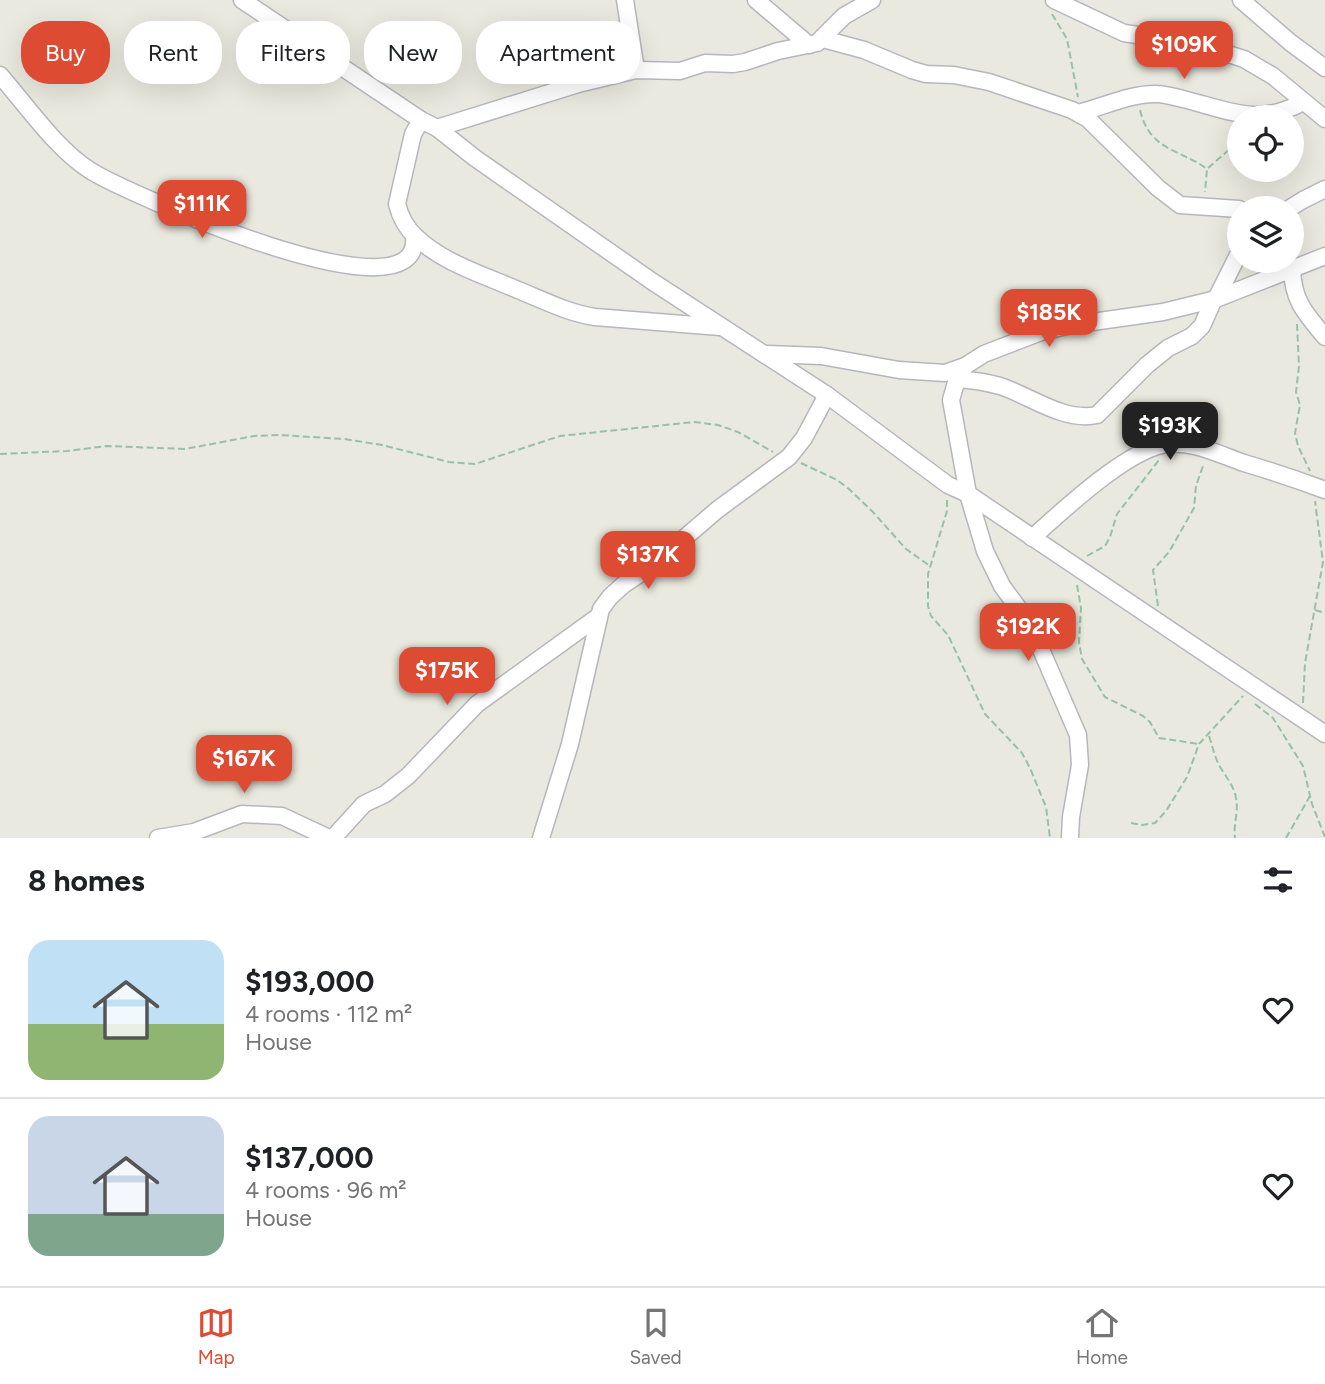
<!DOCTYPE html>
<meta charset="utf-8">
<style>
:root{--surface:#fff;--page:#f6f6f6;--text:#202124;--muted:#757577;--line:#e0e0e0;--accent:#dd4b33}
body{margin:0;font-family:Figtree,sans-serif;background:var(--page);color:var(--text);height:100vh;display:flex;flex-direction:column;font-size:26px;white-space:nowrap}
*{box-sizing:border-box;margin:0}
p{font-size:23px;color:var(--muted)}
.icon{flex:none;width:38px;height:38px;fill:none;stroke:currentColor;stroke-width:2;stroke-linecap:round;stroke-linejoin:round}
.map{position:relative;height:838px;overflow:hidden}
.drawer{display:flex;flex-direction:column;background:var(--surface);flex:1}
.drawer>*{flex:none}
.hud{position:absolute;left:21px;top:21px;width:700px;height:63px;display:flex;gap:14px}
.controls{position:absolute;left:1227px;top:105px;display:grid;gap:14px}
.controls a{display:grid;place-items:center;width:77px;height:77px;border-radius:50%;background:var(--surface);box-shadow:0 7px 28px #0002;font-size:35px}
.price{position:absolute;translate:-50% -60px;padding:0 16px;border-radius:14px;background:var(--accent);color:#fff;font-size:23px;line-height:46px;filter:drop-shadow(0 2px 4px #0008)}
.price::after{content:'';position:absolute;left:50%;top:42px;width:21px;height:16px;margin-left:-10px;background:inherit;clip-path:polygon(0 0,100% 0,50% 100%)}
.price.selected{background:#222;color:#fff}
ul{padding:0;list-style:none}
li{display:flex;align-items:center;gap:21px;height:175px;padding:0 28px}
li+li{border-top:2px solid var(--line)}
li span{display:grid;place-items:center;flex:none;width:196px;height:140px;border-radius:21px;color:#555}
li>.icon{margin-inline-start:auto}
span .icon{width:84px;height:84px;fill:#fffc;stroke-width:1}
li b{font-size:30px}
h2{display:flex;justify-content:space-between;align-items:center;height:84px;padding:0 28px;font-size:30px}
.pill{padding:0 24px;border-radius:28px;background:var(--surface);box-shadow:0 7px 28px #0002;font-size:24px;line-height:63px}
.pill.selected{background:var(--accent);color:#fff}
.menu{display:flex;justify-content:space-around;align-items:center;height:98px;border-top:2px solid var(--line);background:var(--surface);font-size:19px;color:var(--muted)}
.menu a{display:grid;justify-items:center;gap:4px}
.menu .selected{color:var(--accent)}
.map>svg:first-child{display:block}
.lines{fill:none;stroke-linecap:round;stroke-linejoin:round}
.minor-casing{stroke:#b5b7bc;stroke-width:19}
.path{stroke:#97c1a6;stroke-width:2;stroke-dasharray:7 3.5;stroke-linecap:butt}
.minor{stroke:#fff;stroke-width:16}
</style>
<div class="map">
<svg width="1325" height="838" viewBox="0 0 1325 838">
<rect width="100%" height="100%" fill="#eae9df"/>
<g class="lines">
<defs>
<g id="minor">
<polyline points="242,0 421,120 437,128 475,158 653,282 827,395 948,485 968,494 1325,734"/>
<polyline points="625,0 636,70"/>
<polyline points="756,0 809,45"/>
<polyline points="1054,0 1124,33 1197,44 1244,59 1273,76 1325,119"/>
<polyline points="1241,0 1291,43 1325,68"/>
<polyline points="823,39 864,50 912,70 926,74 954,75 989,82 1072,110 1088,119 1158,188 1180,205 1239,209"/>
<path d="M0,75C26,105 57,150 91,171C125,192 424,327 414,236"/>
<path d="M1078,113C1103,107 1131,93 1157,94C1165,94 1174,97 1183,99C1228,110 1258,127 1303,102"/>
<path d="M421,120L413,134L397,204C400,216 407,229 416,237C443,263 484,275 518,290C543,300 568,313 595,317L720,327"/>
<polyline points="437,128 578,84 636,70 680,71 705,63 733,64 745,62 778,51 817,43 844,16 872,0"/>
<polyline points="1290,208 1303,200 1325,189"/>
<path d="M1292,269C1293,301 1305,313 1325,337"/>
<polyline points="1216,299 1239,253"/>
<polyline points="767,354 821,356 899,370 945,373 965,366 984,354 1041,332 1071,325 1163,312 1216,299 1325,256"/>
<polyline points="965,366 957,379 951,400 968,494 985,551 1002,586 1030,624 1078,735 1080,765 1071,817 1070,838"/>
<path d="M957,379C971,380 986,382 1000,386C1031,396 1063,422 1097,415L1147,365L1168,348L1192,336L1202,326L1214,299"/>
<path d="M1032,538C1062,511 1124,453 1162,445C1190,439 1218,454 1244,463C1271,471 1298,480 1325,490"/>
<polyline points="158,838 194,832 242,814 282,816 329,838"/>
<polyline points="333,838 364,804 385,794 408,776 477,704 599,616"/>
<polyline points="541,838 570,744 601,609 610,597 623,585 653,565 717,510 789,457 804,438 827,395"/>
</g>
</defs>
<use href="#minor" class="minor-casing"/>
<g class="path">
<polyline points="1052,14 1067,39 1078,97"/>
<path d="M1140,110C1150,151 1178,148 1207,169L1205,192"/>
<polyline points="1208,168 1239,141"/>
<polyline points="1297,324 1299,366 1296,392 1300,405 1295,433 1298,446 1310,471"/>
<polyline points="0,454 67,451 107,446 185,449 254,436 279,435 344,439 382,445 449,462 475,464 560,436 694,422 718,425 738,432 773,452"/>
<polyline points="801,463 837,480 849,489 872,511 906,549 930,566"/>
<polyline points="947,500 947,511 928,574 928,606 931,616 948,635 985,714 1022,753 1030,768 1046,807 1050,838"/>
<polyline points="1087,556 1105,546 1110,537 1117,514 1159,460"/>
<polyline points="1077,585 1081,608 1079,642 1082,659 1105,697 1143,716 1150,722 1159,738 1199,744"/>
<polyline points="1158,606 1153,570 1169,552 1194,508 1196,486 1204,463"/>
<polyline points="1315,610 1325,613"/>
<polyline points="1303,703 1305,663 1323,562 1315,501"/>
<polyline points="1255,704 1273,718 1303,766 1312,804 1325,837"/>
<path d="M1209,736C1212,745 1214,754 1218,763C1224,775 1234,785 1236,798C1239,812 1233,824 1235,838"/>
<polyline points="1131,823 1142,825 1155,823 1166,811 1187,777 1199,744 1243,696"/>
<polyline points="1286,838 1310,796"/>
</g>
<use href="#minor" class="minor"/>
</g>
</svg>
<div class="controls">
<a><svg class="icon" aria-label="locate" viewBox="0 0 24 24"><circle cx="12" cy="12" r="6"/><path d="M12 2v4M12 18v4M2 12h4M18 12h4"/></svg></a>
<a><svg class="icon" aria-label="layers" viewBox="0 0 24 24"><path d="M12 4l9 5-9 5-9-5zM3 14l9 5 9-5"/></svg></a>
</div>
<b class="price" style="left:1184px;top:81px">$109K</b>
<b class="price" style="left:202px;top:240px">$111K</b>
<b class="price" style="left:1049px;top:349px">$185K</b>
<b class="price selected" style="left:1170px;top:462px">$193K</b>
<b class="price" style="left:648px;top:591px">$137K</b>
<b class="price" style="left:1028px;top:663px">$192K</b>
<b class="price" style="left:447px;top:707px">$175K</b>
<b class="price" style="left:244px;top:795px">$167K</b>
<div class="hud">
<a class="pill selected">Buy</a>
<a class="pill">Rent</a>
<a class="pill">Filters</a>
<a class="pill">New</a>
<a class="pill">Apartment</a>
</div>
</div>
<section class="drawer">
<h2>8 homes<svg class="icon" aria-label="filters" viewBox="0 0 24 24"><path d="M4 7h16M4 17h16"/><circle cx="9" cy="7" r="2"/><circle cx="15" cy="17" r="2"/></svg></h2>
<ul>
<li><span style="background:linear-gradient(#bfe0f5 60%,#8fb573 0)"><svg class="icon" aria-label="home" viewBox="0 0 24 24"><path d="M3 11l9-7 9 7M6 9v11h12V9"/></svg></span><div><b>$193,000</b><p>4 rooms · 112 m²</p><p>House</p></div><svg class="icon" aria-label="heart" viewBox="0 0 24 24"><path d="M12 20l-8-8c-3-5 5-10 8-4 3-6 11-1 8 4z"/></svg></li>
<li><span style="background:linear-gradient(#c9d6e8 70%,#7fa58c 0)"><svg class="icon" aria-label="home" viewBox="0 0 24 24"><path d="M3 11l9-7 9 7M6 9v11h12V9"/></svg></span><div><b>$137,000</b><p>4 rooms · 96 m²</p><p>House</p></div><svg class="icon" aria-label="heart" viewBox="0 0 24 24"><path d="M12 20l-8-8c-3-5 5-10 8-4 3-6 11-1 8 4z"/></svg></li>
</ul>
</section>
<nav class="menu">
<a class="selected"><svg class="icon" aria-label="map" viewBox="0 0 24 24"><path d="M3 6l6-2 6 2 6-2v14l-6 2-6-2-6 2zM9 4v14M15 6v14"/></svg>Map</a>
<a><svg class="icon" aria-label="saved" viewBox="0 0 24 24"><path d="M7 4h10v16l-5-4-5 4z"/></svg>Saved</a>
<a><svg class="icon" aria-label="home" viewBox="0 0 24 24"><path d="M3 11l9-7 9 7M6 9v11h12V9"/></svg>Home</a>
</nav>
